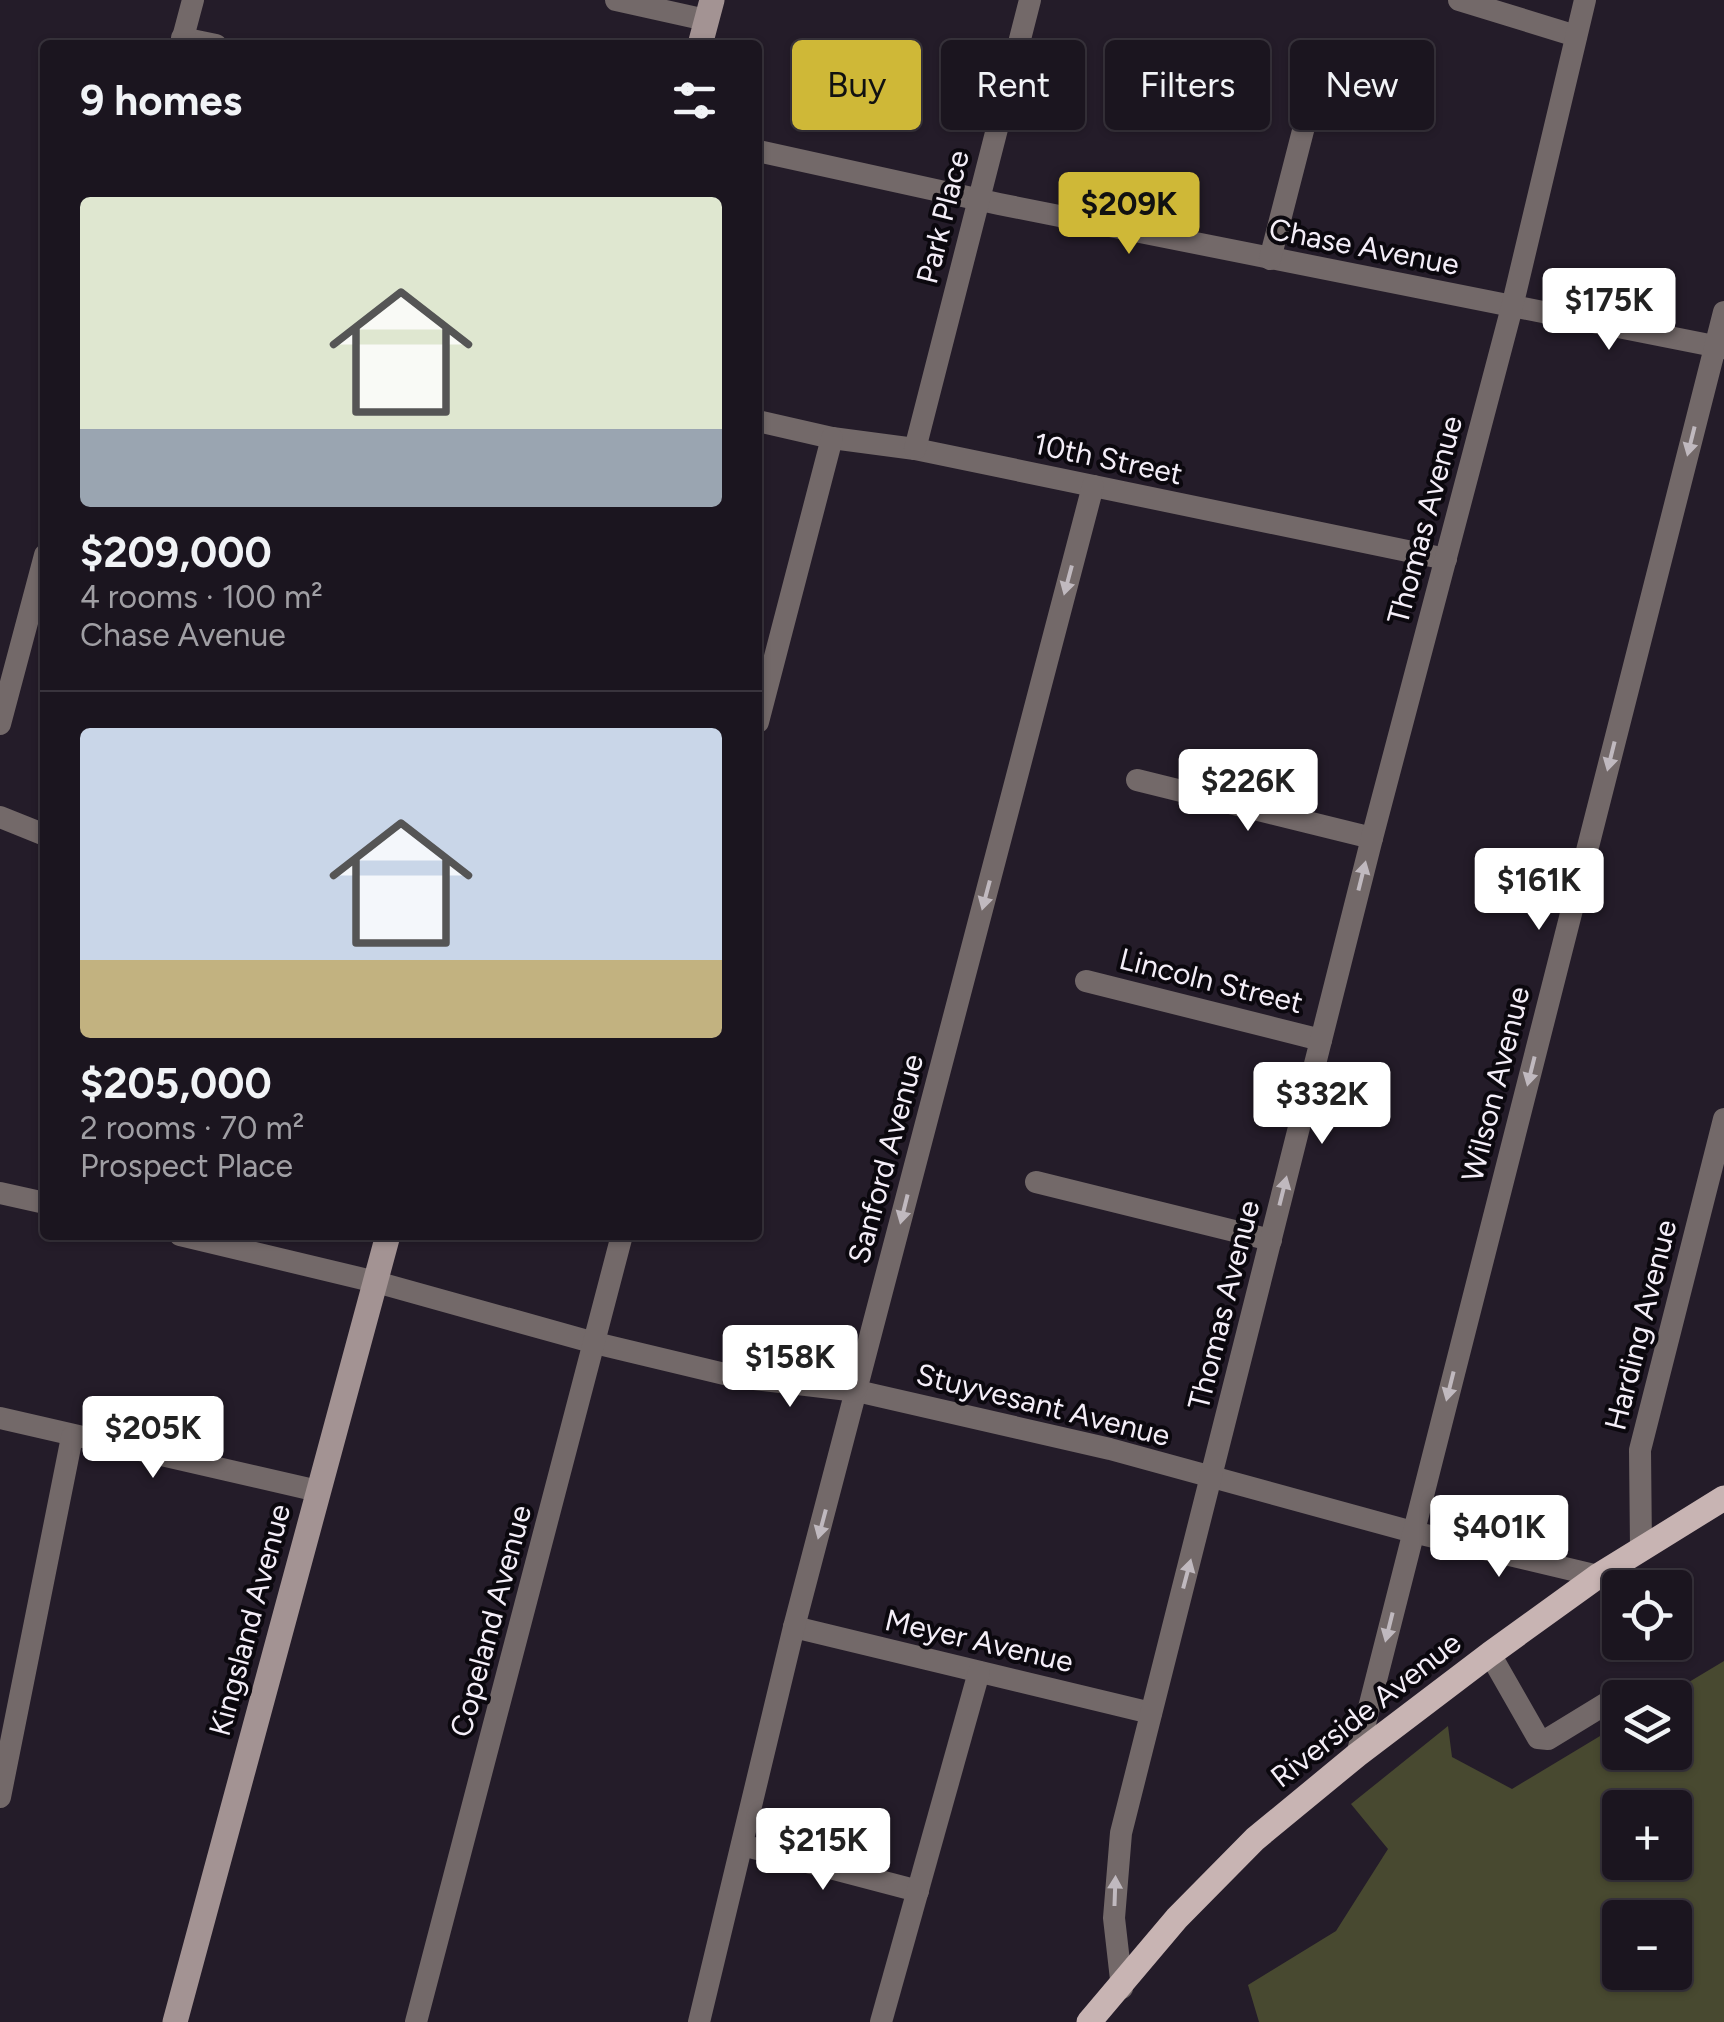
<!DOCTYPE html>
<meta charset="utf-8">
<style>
:root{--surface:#1b151f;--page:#28222c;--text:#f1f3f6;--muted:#a09fa4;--line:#39343d;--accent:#cfb837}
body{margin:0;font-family:Figtree,sans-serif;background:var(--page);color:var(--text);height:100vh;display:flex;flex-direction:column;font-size:38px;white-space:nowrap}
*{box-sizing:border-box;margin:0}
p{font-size:32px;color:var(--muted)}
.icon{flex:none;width:55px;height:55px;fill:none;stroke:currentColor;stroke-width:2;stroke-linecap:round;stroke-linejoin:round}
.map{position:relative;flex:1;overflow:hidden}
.sheet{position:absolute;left:40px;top:40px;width:722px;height:1200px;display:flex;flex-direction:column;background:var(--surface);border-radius:10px;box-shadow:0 2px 8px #0004,0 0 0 2px var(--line)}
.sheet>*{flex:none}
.top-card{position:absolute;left:792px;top:40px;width:780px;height:90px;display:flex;gap:20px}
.buttons{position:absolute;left:1602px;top:1570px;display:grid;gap:20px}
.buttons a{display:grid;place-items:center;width:90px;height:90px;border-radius:10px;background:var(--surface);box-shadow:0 2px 8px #0004,0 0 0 2px var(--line);font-size:50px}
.price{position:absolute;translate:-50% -85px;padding:0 22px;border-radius:10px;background:#fff;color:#222;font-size:32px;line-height:65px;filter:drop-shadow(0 2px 5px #0008)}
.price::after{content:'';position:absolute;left:50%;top:60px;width:30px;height:22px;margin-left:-15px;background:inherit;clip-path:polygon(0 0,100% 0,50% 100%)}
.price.current{background:var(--accent);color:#111}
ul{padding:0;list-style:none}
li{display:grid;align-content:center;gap:20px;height:530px;padding:0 40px}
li+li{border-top:2px solid var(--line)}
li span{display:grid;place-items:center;height:310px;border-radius:10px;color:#555}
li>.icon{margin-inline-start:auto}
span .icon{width:180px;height:180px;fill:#fffc;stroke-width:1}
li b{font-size:42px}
h2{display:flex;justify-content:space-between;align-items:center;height:120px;padding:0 40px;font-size:42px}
.pill{padding:0 35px;border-radius:10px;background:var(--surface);box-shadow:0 2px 8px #0004,0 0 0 2px var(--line);font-size:35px;line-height:90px}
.pill.current{background:var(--accent);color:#111}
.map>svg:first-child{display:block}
.green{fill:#484930;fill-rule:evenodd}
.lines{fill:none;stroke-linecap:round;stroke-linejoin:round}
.minor{stroke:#736969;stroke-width:22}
.secondary{stroke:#a39393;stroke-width:25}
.primary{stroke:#c8b4b3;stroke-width:25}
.oneway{fill:#c0b9bf}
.labels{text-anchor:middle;stroke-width:8;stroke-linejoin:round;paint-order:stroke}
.street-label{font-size:30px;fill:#f4eef8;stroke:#0b080e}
</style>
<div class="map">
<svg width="1724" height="2022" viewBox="0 0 1724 2022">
<rect width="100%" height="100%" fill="#241c29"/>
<path class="green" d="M1724,1661V2022H1259L1248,1985L1336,1931L1388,1849L1351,1804L1448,1726L1452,1757L1512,1789L1620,1724V1752H1675V1698L1664,1697ZM1620,1808H1675V1862H1620ZM1620,1918H1675V1972H1620Z"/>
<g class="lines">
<g class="minor">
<polyline points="616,0 706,20"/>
<polyline points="1459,0 1576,36"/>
<polyline points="182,38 216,45"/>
<polyline points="181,45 193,0"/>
<polyline points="758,151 999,204 1724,348"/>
<polyline points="1270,259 1315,84"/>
<polyline points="758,421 832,438 915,449 1446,559"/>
<polyline points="915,449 1030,0"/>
<polyline points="758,722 832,438"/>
<polyline points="0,724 45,555"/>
<polyline points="1137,780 1372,838"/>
<polyline points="0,817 45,835"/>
<polyline points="1086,981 1321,1040"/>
<polyline points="1036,1182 1271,1240"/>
<polyline points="0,1193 45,1203"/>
<polyline points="180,1235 376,1282 595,1343 737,1377 857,1391 1110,1449 1413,1532 1598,1576"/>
<polyline points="0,1418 318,1491"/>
<polyline points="1641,1548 1640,1450 1724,1119"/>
<polyline points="794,1627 1151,1713"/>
<polyline points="1490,1654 1538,1738 1548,1739 1620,1695"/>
<polyline points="1357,1755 1724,312"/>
<polyline points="0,1797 72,1437"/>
<polyline points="742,1845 918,1891"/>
<polyline points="1122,1988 1114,1918 1121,1833 1372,838 1512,307 1585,0"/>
<polyline points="416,2022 622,1235"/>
<polyline points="699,2022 794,1627 1093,486"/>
<polyline points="881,2022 979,1672"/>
</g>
<g class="secondary">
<polyline points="700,45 712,0"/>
<polyline points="175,2022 388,1235"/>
</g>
<polyline class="primary" points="1089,2022 1177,1918 1255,1839 1357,1755 1490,1654 1598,1576 1724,1498"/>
</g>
<defs><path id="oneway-solid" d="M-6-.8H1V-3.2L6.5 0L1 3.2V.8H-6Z" transform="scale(2.5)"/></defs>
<g class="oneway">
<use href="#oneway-solid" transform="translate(1691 441) rotate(104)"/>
<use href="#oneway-solid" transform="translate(1068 580) rotate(105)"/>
<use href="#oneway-solid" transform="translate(1611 756) rotate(104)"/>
<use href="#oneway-solid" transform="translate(1362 876) rotate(-76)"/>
<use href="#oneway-solid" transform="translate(986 895) rotate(105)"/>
<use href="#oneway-solid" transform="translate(1531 1071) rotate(104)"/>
<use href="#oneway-solid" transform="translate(1283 1191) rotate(-76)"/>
<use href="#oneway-solid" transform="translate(904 1209) rotate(104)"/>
<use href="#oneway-solid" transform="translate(1450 1386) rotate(104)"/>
<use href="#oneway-solid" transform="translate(822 1524) rotate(105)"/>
<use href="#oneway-solid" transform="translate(1187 1574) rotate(-75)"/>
<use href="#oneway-solid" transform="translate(1389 1627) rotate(104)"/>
<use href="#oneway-solid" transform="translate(1115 1891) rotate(-88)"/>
</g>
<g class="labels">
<g class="street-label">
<text transform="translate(943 217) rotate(-76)" y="10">Park Place</text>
<text transform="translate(1364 247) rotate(11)" y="10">Chase Avenue</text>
<text transform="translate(1108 459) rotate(12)" y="10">10th Street</text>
<text transform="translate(1425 520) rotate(-75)" y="10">Thomas Avenue</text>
<text transform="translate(1211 981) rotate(14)" y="10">Lincoln Street</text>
<text transform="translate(1496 1084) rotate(-76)" y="10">Wilson Avenue</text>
<text transform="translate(886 1159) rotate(-75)" y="10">Sanford Avenue</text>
<text transform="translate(1224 1305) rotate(-76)" y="10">Thomas Avenue</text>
<text transform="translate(1641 1325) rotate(-76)" y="10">Harding Avenue</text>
<text transform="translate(1043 1405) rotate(14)" y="10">Stuyvesant Avenue</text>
<text transform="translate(250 1620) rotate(-75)" y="10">Kingsland Avenue</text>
<text transform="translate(491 1621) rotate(-75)" y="10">Copeland Avenue</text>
<text transform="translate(979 1641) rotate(13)" y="10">Meyer Avenue</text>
<text transform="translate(1366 1710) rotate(-38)" y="10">Riverside Avenue</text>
</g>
</g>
</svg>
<div class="buttons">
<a><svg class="icon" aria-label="locate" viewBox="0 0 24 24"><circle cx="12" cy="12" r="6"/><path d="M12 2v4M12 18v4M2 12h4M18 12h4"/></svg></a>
<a><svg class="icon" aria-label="layers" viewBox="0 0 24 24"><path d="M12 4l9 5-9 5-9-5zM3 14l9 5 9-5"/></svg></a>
<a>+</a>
<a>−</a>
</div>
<b class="price current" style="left:1129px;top:257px">$209K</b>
<b class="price" style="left:1609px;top:353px">$175K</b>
<b class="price" style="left:1248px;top:834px">$226K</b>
<b class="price" style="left:1539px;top:933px">$161K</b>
<b class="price" style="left:1322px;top:1147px">$332K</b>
<b class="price" style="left:790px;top:1410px">$158K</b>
<b class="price" style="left:153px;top:1481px">$205K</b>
<b class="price" style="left:1499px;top:1580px">$401K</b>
<b class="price" style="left:823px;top:1893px">$215K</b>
<div class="top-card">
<a class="pill current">Buy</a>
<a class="pill">Rent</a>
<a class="pill">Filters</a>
<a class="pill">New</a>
</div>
<section class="sheet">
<h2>9 homes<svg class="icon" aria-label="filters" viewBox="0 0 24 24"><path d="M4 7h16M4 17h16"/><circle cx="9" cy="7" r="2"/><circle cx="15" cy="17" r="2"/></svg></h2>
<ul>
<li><span style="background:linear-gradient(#dfe7d0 75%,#9aa5b1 0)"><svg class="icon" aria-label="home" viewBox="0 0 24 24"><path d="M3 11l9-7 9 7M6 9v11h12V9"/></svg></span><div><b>$209,000</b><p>4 rooms · 100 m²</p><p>Chase Avenue</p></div></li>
<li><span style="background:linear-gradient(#c9d6e8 75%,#c2b280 0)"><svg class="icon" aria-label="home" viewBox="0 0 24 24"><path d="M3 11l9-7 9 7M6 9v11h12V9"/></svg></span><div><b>$205,000</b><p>2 rooms · 70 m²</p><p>Prospect Place</p></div></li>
</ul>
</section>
</div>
